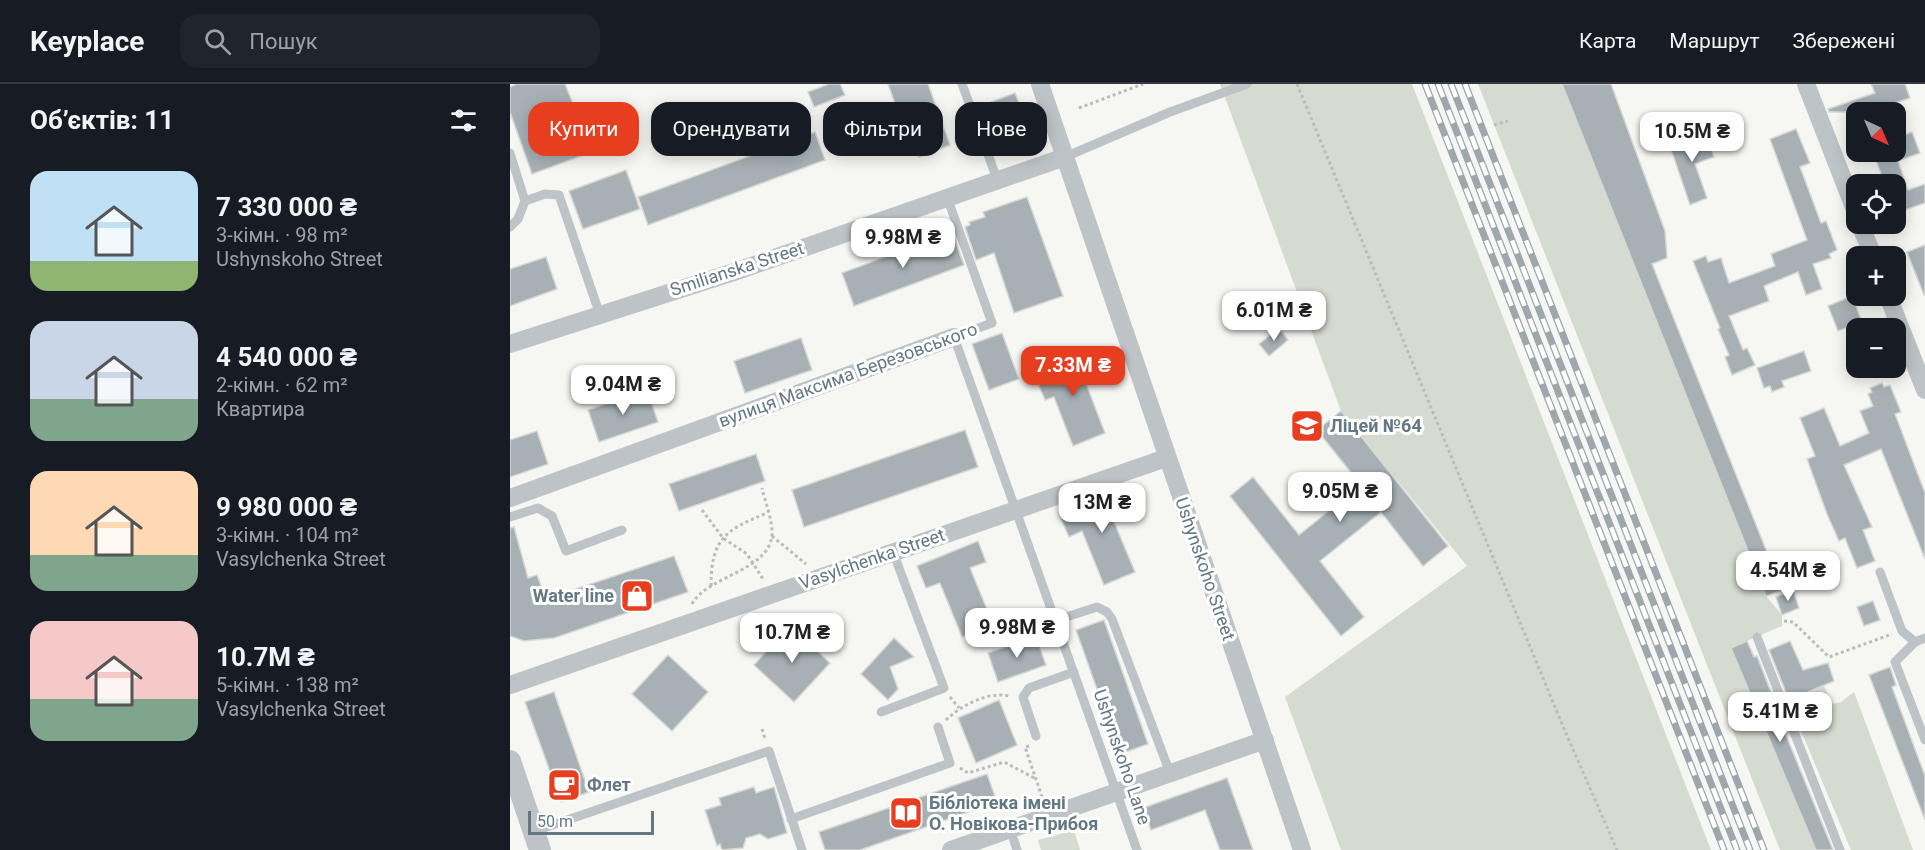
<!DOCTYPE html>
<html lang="uk">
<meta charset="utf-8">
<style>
:root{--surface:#171b24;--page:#20242c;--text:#f1f3f6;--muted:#9ea1a6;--line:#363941;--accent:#e83e20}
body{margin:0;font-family:Roboto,sans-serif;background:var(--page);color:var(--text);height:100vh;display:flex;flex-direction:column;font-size:22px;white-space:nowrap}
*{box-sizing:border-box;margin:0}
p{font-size:20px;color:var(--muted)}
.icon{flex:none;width:33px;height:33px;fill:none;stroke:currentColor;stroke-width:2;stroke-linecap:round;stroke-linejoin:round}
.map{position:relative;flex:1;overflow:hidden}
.side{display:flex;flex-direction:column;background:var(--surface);width:510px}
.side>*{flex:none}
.hud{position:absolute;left:18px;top:18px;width:570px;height:54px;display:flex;gap:12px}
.needle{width:39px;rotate:136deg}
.tools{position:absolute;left:1336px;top:18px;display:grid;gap:12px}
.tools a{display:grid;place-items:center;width:60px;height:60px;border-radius:12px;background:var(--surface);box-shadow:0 3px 15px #0003;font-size:30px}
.scale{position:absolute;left:18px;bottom:15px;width:126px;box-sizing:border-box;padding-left:6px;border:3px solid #647884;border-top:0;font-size:16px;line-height:21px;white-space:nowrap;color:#647884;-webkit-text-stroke:4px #fff;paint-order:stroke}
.price{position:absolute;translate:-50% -51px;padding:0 14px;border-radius:12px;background:#fff;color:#222;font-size:20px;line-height:39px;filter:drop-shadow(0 2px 3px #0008)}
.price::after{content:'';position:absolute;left:50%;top:36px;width:18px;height:14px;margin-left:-9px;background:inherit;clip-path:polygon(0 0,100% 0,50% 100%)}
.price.active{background:var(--accent);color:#fff}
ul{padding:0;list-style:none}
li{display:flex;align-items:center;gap:18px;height:150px;padding:0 30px}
li span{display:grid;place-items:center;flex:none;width:168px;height:120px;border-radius:18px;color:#555}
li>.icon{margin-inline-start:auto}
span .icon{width:72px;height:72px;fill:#fffc;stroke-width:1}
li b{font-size:26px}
h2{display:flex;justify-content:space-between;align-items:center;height:72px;padding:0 30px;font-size:26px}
.pill{padding:0 21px;border-radius:18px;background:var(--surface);box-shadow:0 3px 15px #0003;font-size:21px;line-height:54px}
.pill.active{background:var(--accent);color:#fff}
header{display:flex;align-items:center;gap:36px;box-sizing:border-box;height:84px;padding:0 30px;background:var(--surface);border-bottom:2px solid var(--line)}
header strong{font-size:28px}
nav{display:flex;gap:33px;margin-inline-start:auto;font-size:21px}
.search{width:420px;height:54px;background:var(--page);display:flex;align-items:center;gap:15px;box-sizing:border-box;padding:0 21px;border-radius:18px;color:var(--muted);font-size:22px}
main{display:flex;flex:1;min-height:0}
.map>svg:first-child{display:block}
.green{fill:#d6dbd1}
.building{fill:#a7b1b5;stroke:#d7d7d5;stroke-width:1.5}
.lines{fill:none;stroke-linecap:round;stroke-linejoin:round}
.path{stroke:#b8bcbe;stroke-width:3;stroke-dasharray:3 3;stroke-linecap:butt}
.service{stroke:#bec3c7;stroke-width:9}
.minor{stroke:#bec3c7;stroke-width:18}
.tertiary{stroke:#bec3c7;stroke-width:22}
.rail-casing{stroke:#9fa7ac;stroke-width:7}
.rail{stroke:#fff;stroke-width:4.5;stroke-dasharray:14;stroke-linecap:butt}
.labels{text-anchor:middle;stroke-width:6;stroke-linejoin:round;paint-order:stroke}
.street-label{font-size:18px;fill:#647884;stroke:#fff}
.poi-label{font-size:18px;font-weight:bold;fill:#647884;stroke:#fff;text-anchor:start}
</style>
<header>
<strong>Keyplace</strong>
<div class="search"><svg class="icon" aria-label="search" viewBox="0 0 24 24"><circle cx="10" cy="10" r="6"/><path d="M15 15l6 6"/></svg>Пошук</div>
<nav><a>Карта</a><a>Маршрут</a><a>Збережені</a></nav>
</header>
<main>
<section class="side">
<h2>Об’єктів: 11<svg class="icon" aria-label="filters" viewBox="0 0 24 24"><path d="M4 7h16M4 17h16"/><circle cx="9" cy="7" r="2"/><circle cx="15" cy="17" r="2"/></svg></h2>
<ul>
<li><span style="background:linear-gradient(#bfe0f5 75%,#8fb573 0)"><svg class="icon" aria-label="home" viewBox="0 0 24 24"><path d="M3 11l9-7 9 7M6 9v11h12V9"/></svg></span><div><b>7 330 000 ₴</b><p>3-кімн. · 98 m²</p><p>Ushynskoho Street</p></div></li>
<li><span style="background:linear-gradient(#c9d6e8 65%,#7fa58c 0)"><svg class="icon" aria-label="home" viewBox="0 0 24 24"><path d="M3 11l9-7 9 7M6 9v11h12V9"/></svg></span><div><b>4 540 000 ₴</b><p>2-кімн. · 62 m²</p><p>Квартира</p></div></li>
<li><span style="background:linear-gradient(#ffd9b3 70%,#7fa58c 0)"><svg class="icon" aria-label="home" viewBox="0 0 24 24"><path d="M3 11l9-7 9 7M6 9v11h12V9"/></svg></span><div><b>9 980 000 ₴</b><p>3-кімн. · 104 m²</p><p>Vasylchenka Street</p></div></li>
<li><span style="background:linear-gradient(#f6c9c9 65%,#7fa58c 0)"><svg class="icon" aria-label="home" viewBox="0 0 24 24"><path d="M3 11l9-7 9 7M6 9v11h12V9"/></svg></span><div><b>10.7M ₴</b><p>5-кімн. · 138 m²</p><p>Vasylchenka Street</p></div></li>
</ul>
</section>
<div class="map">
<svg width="1415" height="766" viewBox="0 0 1415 766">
<rect width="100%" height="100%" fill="#f6f6f2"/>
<g class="green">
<polygon points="710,0 902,0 1201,766 831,766 775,613 957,482 831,327"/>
<polygon points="968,0 1052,0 1256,512 1272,531 1272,542 1221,564 1306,766 1270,766"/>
<polygon points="1314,602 1323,620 1331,618 1344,608 1403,766 1341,766 1279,618"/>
<polygon points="564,746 570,766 531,766 528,756"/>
</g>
<g class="building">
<polygon points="7,0 55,0 82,68 22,90 0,28 0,3"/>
<polygon points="319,0 330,0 335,11 304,23 298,8"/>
<polygon points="378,0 418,0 440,61 409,73 391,23 387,25"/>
<polygon points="1052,0 1101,0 1155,147 1157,174 1142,180 1272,506 1256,512"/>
<polygon points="1361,0 1395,0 1400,14 1358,28 1319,28 1318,25 1365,9"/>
<polygon points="505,9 511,24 486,33 481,18"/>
<polygon points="268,20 271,33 257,37 253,24"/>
<polygon points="1286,45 1300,79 1290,83 1311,139 1316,137 1327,166 1319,170 1321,174 1303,180 1312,205 1296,211 1288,188 1254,202 1259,217 1219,232 1233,266 1237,264 1245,281 1222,291 1215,273 1219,271 1208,245 1210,244 1183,177 1196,172 1198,178 1211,174 1219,199 1265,182 1261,170 1297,156 1260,55"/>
<polygon points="1194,46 1204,73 1185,80 1197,114 1180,121 1159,59"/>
<polygon points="305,48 315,76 138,141 128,113"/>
<polygon points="1402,48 1410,69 1388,77 1398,106 1415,100 1415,119 1386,129 1386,100 1375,100 1363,68 1385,68 1386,71 1386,54"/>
<polygon points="116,86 130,125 73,145 59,107"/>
<polygon points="517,113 553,212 504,229 484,169 466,176 455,143 460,141 459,138 475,133 473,128"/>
<polygon points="442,148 454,181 344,222 332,189"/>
<polygon points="1415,161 1415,211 1414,211 1397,168"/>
<polygon points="36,173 47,205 0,222 0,185"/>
<polygon points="1342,212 1352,238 1328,247 1318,222"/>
<polygon points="769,244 778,256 759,272 749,260"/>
<polygon points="492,249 509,295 479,306 462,260"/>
<polygon points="291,254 302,286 235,309 224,277"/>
<polygon points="1294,267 1301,287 1272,297 1274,303 1262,308 1260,302 1254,304 1247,284"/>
<polygon points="581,268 588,285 573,292 595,349 563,362 544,313 535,316 524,290"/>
<polygon points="1372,299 1374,303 1380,301 1391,328 1385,330 1415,409 1415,475 1371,365 1334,381 1362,443 1353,446 1365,477 1347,484 1335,454 1329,457 1317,430 1297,375 1305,372 1290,334 1314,324 1330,362 1359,349 1350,327 1363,322 1358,310 1362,308 1360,304"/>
<polygon points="137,306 148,338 89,358 78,326"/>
<polygon points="831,327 938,462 913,482 871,428 810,477 854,533 831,552 720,412 743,393 789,451 851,401 807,346"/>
<polygon points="455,346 468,383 294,443 282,406"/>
<polygon points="27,347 38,380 0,393 0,356"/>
<polygon points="246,370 255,397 169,427 159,400"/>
<polygon points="610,405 618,426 602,433 625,488 594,501 572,447 559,453 549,430"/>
<polygon points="4,443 18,494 27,491 36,515 164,472 178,508 44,554 14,557 0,552 0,444"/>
<polygon points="468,457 476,478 460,484 483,540 452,553 430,499 416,504 407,482"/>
<polygon points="1283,506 1289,524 1272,531 1266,513"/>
<polygon points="1363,517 1370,536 1354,542 1347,523"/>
<polygon points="594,536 638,660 610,670 566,546"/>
<polygon points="280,542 320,579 284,618 244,581"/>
<polygon points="526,553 536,581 488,598 478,569"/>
<polygon points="384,554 404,573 380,583 388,605 378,616 351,590"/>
<polygon points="1237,557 1244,573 1247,572 1266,621 1264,622 1323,766 1306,766 1221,564"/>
<polygon points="1280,557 1293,586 1318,579 1324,597 1279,616 1259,566"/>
<polygon points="158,571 198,608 162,647 122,610"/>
<polygon points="1380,583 1386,601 1382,603 1415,692 1415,736 1359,591"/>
<polygon points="44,608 79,708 51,718 15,618"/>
<polygon points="489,616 507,661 466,679 448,634"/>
<polygon points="477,690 487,718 350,766 315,766 309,748"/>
<polygon points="717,694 743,766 710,766 695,726 641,746 633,724"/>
<polygon points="244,703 246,709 264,703 277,749 258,755 250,750 236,754 233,764 212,766 210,760 207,762 195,726 211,721 209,714"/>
</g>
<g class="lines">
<g class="path">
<polyline points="787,0 1052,640 1107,766"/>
<polyline points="569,24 633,0"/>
<polyline points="984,41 998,37"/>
<polyline points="192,426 213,454 237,470 253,495"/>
<polyline points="262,452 296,480"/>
<path d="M201,502C201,455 215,446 257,429"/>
<path d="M182,520C197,492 259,487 262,451C263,437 255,418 252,404"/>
<polyline points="1274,537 1283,538 1319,573 1382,550"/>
<polyline points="440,613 449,624"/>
<path d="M436,636C450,622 478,607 499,612"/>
<polyline points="252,645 255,655"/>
<polyline points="519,662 515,663 533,716"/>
<polyline points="450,684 458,689 494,678 526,695"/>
</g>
<g class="service">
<polyline points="452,0 487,95"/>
<polyline points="0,69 15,117"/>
<polyline points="555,73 660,28 737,0"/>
<polyline points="437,113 482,239 444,253 627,766"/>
<polyline points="0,143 8,135 15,117 35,110 49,111 90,231"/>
<polyline points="0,433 28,424 42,432 56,467 112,446"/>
<polyline points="1370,488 1392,547 1405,558"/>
<polyline points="501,551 587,523 597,528 602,535 660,689"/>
<polyline points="1247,553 1330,766"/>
<polyline points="1415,554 1405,558 1385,578 1415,656"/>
<polyline points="371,628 434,604 383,468"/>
<polyline points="526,652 513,613 519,604 564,588"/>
<polyline points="281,735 440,679 428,643"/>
<polyline points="500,745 507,766"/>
<polyline points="25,747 259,667 292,766"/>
</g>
<g class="minor">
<polyline points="530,0 792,766"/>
<polyline points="1296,0 1347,131"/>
<polyline points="1350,140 1363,172"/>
<polyline points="1378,212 1415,306"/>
<polyline points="0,260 224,188 555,73"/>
<polyline points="0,414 444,253"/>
<polyline points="0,601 656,374"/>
<polyline points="441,766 755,656"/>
</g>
<polyline class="tertiary" points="0,677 30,766"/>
<defs>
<g id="rail">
<polyline points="915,0 1214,766"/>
<polyline points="928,0 1227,766"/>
<polyline points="941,0 1240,766"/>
<polyline points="955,0 1254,766"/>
</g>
</defs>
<use href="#rail" class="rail-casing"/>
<use href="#rail" class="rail"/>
</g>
<defs>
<symbol id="school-square" viewBox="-11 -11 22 22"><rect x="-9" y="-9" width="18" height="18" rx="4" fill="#e83e20" stroke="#fff"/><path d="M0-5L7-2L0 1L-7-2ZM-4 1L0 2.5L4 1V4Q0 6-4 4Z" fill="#fff"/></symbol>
<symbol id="shop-square" viewBox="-11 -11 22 22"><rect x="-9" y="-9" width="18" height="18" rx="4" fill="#e83e20" stroke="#fff"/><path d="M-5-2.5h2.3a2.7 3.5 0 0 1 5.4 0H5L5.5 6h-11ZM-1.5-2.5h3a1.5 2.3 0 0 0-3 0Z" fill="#fff"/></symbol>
<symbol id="cafe-square" viewBox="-11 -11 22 22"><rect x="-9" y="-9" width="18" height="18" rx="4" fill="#e83e20" stroke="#fff"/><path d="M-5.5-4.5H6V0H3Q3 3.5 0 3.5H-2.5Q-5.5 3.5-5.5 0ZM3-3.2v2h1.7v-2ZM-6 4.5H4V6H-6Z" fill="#fff"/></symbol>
<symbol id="library-square" viewBox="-11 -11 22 22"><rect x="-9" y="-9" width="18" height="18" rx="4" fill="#e83e20" stroke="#fff"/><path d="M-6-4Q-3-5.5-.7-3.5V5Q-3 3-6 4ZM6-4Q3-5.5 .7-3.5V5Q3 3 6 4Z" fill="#fff"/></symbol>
</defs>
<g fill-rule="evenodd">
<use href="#school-square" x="778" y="323" width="38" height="38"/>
<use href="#shop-square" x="108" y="493" width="38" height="38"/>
<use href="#cafe-square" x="35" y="682" width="38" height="38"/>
<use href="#library-square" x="377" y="710" width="38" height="38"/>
</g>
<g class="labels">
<g class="street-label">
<text transform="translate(227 185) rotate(-18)" y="6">Smilianska Street</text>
<text transform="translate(338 291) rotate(-20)" y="6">вулиця Максима Березовського</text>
<text transform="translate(362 475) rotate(-19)" y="6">Vasylchenka Street</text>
<text transform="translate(695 485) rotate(71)" y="6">Ushynskoho Street</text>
<text transform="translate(612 673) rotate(71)" y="6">Ushynskoho Lane</text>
</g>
<g class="poi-label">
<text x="820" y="348">Ліцей №64</text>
<text x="104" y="518" text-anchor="end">Water line</text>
<text x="77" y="707">Флет</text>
<text x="419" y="725">Бібліотека імені<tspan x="419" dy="21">О. Новікова-Прибоя</tspan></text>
</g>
</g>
</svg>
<div class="tools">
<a><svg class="needle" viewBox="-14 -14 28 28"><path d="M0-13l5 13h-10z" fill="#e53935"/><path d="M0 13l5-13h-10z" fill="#9ea1a6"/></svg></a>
<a><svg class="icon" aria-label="locate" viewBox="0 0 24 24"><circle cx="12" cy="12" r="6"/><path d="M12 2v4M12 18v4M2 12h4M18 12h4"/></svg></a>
<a>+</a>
<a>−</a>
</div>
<div class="scale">50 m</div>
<b class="price" style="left:1182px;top:79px">10.5M ₴</b>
<b class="price" style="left:393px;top:185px">9.98M ₴</b>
<b class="price" style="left:764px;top:258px">6.01M ₴</b>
<b class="price active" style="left:563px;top:313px">7.33M ₴</b>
<b class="price" style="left:113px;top:332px">9.04M ₴</b>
<b class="price" style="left:830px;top:439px">9.05M ₴</b>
<b class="price" style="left:592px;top:450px">13M ₴</b>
<b class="price" style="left:1278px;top:518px">4.54M ₴</b>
<b class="price" style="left:507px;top:575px">9.98M ₴</b>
<b class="price" style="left:282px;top:580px">10.7M ₴</b>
<b class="price" style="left:1270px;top:659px">5.41M ₴</b>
<div class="hud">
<a class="pill active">Купити</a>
<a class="pill">Орендувати</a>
<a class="pill">Фільтри</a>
<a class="pill">Нове</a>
</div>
</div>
</main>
